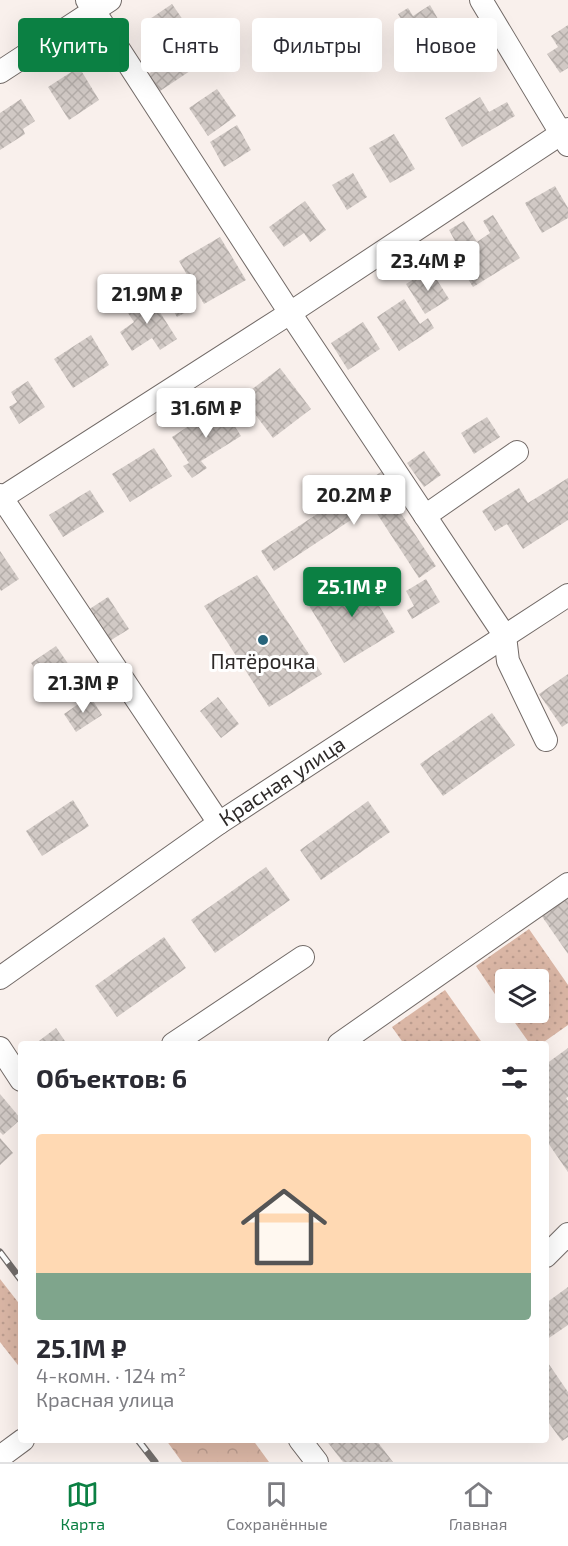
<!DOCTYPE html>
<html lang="ru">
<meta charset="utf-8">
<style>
:root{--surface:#fff;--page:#f2f2f3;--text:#2b2b33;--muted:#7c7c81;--line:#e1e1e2;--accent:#0b8043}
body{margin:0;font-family:"Exo 2",sans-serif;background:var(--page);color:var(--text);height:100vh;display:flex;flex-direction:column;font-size:22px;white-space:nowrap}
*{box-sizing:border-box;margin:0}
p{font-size:20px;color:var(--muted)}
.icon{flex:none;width:33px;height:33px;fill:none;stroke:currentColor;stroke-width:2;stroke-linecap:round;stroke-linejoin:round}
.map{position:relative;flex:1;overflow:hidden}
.drawer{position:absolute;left:18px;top:1041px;width:531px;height:402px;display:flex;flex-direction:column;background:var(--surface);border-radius:6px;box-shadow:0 6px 24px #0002}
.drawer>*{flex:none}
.guide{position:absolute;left:18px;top:18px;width:532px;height:54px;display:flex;gap:12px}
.fabs{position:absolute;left:495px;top:969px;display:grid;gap:12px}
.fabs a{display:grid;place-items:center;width:54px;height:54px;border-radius:6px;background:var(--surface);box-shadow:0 6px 24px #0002;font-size:30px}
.price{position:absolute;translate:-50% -51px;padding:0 14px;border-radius:6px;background:#fff;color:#222;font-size:20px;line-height:39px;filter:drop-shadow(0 2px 3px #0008)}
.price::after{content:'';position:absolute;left:50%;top:36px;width:18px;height:14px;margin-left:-9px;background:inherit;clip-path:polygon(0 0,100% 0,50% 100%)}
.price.selected{background:var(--accent);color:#fff}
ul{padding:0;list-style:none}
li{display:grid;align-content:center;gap:12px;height:318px;padding:0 18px}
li+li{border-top:2px solid var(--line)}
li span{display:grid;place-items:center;height:186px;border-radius:6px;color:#555}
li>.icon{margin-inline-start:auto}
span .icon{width:108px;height:108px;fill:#fffc;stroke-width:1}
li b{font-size:26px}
h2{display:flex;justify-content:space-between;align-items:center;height:72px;padding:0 18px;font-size:26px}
.chip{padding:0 21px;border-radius:6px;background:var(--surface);box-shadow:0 6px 24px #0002;font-size:21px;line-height:54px}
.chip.selected{background:var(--accent);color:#fff}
.dock{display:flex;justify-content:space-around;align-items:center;height:84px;border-top:2px solid var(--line);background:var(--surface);font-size:16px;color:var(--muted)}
.dock a{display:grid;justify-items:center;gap:3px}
.dock .selected{color:var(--accent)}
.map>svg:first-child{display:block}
.grass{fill:url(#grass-dots)}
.forest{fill:url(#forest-crowns)}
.building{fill:url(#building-cross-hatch)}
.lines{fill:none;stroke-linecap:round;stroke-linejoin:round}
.minor-casing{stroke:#726a67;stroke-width:24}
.minor{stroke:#fff;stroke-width:22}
.rail-casing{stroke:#726d6b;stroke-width:7}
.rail{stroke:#fff;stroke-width:4.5;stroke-dasharray:14;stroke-linecap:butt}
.poi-dot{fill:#27647b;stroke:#fff;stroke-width:2}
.labels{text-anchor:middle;stroke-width:6;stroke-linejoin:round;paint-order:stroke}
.poi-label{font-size:21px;fill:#2d2928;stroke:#fff}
.street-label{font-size:21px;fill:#2d2928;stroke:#fff}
</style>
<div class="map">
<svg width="568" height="1462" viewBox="0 0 568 1462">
<defs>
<pattern id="grass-dots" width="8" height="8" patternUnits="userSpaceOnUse" patternTransform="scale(1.5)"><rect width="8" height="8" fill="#dab6a5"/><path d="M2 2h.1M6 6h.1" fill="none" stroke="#bb9c8e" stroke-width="1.8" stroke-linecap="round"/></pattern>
<pattern id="forest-crowns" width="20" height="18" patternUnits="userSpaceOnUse" patternTransform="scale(1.5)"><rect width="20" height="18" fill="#dab6a5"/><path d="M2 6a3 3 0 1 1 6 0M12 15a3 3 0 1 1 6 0" fill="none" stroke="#bb9c8e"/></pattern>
<pattern id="building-cross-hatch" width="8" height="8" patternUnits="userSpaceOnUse" patternTransform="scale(1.5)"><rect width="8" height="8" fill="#d1c9c5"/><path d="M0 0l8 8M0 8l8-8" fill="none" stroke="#b4ada9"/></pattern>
</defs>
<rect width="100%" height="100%" fill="#f9f0ec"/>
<g class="grass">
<polygon points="529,929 568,985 568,1025 541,1044 530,1044 508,1013 538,1012 538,980 506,980 505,1009 476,966"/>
<polygon points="445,990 483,1044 404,1044 392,1027"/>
<polygon points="0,1279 21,1306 21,1369 0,1342"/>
</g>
<polygon class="forest" points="166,1440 253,1440 269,1462 182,1462"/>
<g class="building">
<polygon points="172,4 190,30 159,52 141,25"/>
<polygon points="430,5 450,40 423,56 398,14 408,8 413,16"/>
<polygon points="568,25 568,68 560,73 547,54 558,47 551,36"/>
<polygon points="185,50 196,67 157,93 145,76"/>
<polygon points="79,67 99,100 69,120 48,87"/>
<polygon points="217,89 236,116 208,136 189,108"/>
<polygon points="480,97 489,112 507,102 515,116 462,147 445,118"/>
<polygon points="21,99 35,121 23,129 25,134 0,150 0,113"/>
<polygon points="237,125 251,150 224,167 210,142"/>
<polygon points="394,134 415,169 390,183 369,148"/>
<polygon points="353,173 367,197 347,210 332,185"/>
<polygon points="555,186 568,208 568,218 542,233 525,203"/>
<polygon points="305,201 326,230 310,242 304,233 284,247 269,227"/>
<polygon points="493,215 520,258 473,287 454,256 461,252 449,230 464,221 477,242 490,233 483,221"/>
<polygon points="220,237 246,280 204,304 179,261"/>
<polygon points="430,269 449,299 425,314 406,284"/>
<polygon points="177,277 194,308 177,317 159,286"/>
<polygon points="147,292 177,339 160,350 152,338 132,351 120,332 134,322 124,307"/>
<polygon points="404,299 420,324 428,318 434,328 399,351 377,317"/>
<polygon points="363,322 380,349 348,370 331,343"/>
<polygon points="91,335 109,365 73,388 54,359"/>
<polygon points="280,368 311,409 273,438 242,397"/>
<polygon points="28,381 45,407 19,424 9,407 17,402 11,392"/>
<polygon points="221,405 241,436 201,461 207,468 192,478 183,466 189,463 172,437"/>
<polygon points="487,417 500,437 474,454 461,433"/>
<polygon points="154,448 172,476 130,502 112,474"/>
<polygon points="424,451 441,475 424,487 407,463"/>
<polygon points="384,470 395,486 386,491 436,566 419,578 372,506 274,571 261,551"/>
<polygon points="568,478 568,520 523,549 507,524 495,531 482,511 519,488 528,503"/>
<polygon points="90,490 104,512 63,537 49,515"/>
<polygon points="0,551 19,579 1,591 0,589"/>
<polygon points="359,573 395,632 344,663 308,604"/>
<polygon points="257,575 322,674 269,707 204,606"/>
<polygon points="426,579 440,602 412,619 407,610 414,606 406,591"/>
<polygon points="108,597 129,629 108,642 88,610"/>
<polygon points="56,646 69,665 44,681 31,663"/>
<polygon points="568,674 568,723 562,727 539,694"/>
<polygon points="90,696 102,715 76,732 64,714"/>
<polygon points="218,697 239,724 221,738 200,711"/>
<polygon points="492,713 515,745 443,796 420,764"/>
<polygon points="73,800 89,826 42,856 26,831"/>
<polygon points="368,801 390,832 321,880 300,850"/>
<polygon points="266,867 290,900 215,953 191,920"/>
<polygon points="568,896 568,954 541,915"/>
<polygon points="164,937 186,968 117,1017 95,986"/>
<polygon points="56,1028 67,1044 35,1044"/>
<polygon points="568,1048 568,1097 566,1098 568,1101 568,1172 546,1140 546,1064"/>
<polygon points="0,1094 21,1119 3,1135 0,1132"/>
<polygon points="0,1138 13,1153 0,1165"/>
<polygon points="568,1287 568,1325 546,1340 546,1303"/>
<polygon points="546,1360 568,1392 568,1437 562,1441 546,1419"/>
<polygon points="326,1440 376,1440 393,1462 343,1462"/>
</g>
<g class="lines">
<defs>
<g id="minor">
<polyline points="87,0 290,313 505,636 508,661 546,740"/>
<polyline points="481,0 568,145"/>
<polyline points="0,72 110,0"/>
<polyline points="0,495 219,823"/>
<polyline points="0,499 290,313 568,129"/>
<polyline points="425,516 517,452"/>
<path id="s1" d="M0,978L219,823L568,595"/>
<polyline points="173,1044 303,957"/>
<polyline points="339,1044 568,884"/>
<polyline points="0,1048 21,1080"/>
<polyline points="546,1256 568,1234"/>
<polyline points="300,1440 317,1462"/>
<polyline points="0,1457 23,1440"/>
</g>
</defs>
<use href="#minor" class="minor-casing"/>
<use href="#minor" class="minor"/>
<defs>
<g id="rail">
<polyline points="0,1252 21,1280"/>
<polyline points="138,1440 155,1462"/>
</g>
</defs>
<use href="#rail" class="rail-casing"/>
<use href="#rail" class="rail"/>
</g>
<circle class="poi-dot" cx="263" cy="640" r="6"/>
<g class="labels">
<g class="poi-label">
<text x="263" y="669">Пятёрочка</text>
</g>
<g class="street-label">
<text dy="7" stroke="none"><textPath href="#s1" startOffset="344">Красная улица</textPath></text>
</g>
</g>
</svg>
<div class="fabs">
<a><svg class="icon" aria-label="layers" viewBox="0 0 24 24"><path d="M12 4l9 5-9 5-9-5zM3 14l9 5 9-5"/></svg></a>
</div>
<b class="price" style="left:428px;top:292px">23.4M ₽</b>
<b class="price" style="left:147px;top:325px">21.9M ₽</b>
<b class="price" style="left:206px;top:439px">31.6M ₽</b>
<b class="price" style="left:354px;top:526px">20.2M ₽</b>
<b class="price selected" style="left:352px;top:618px">25.1M ₽</b>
<b class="price" style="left:83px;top:714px">21.3M ₽</b>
<div class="guide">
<a class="chip selected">Купить</a>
<a class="chip">Снять</a>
<a class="chip">Фильтры</a>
<a class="chip">Новое</a>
</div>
<section class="drawer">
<h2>Объектов: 6<svg class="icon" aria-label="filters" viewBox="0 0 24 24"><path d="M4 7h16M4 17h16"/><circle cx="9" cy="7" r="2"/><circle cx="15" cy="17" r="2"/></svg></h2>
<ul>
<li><span style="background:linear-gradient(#ffd9b3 75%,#7fa58c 0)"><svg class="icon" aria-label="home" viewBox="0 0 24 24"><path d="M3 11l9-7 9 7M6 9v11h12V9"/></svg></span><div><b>25.1M ₽</b><p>4-комн. · 124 m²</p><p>Красная улица</p></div></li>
</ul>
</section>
</div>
<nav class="dock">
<a class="selected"><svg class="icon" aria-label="map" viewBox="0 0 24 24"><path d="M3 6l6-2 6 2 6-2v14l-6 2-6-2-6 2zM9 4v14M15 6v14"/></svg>Карта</a>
<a><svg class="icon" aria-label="saved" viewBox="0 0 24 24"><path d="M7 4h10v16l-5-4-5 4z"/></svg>Сохранённые</a>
<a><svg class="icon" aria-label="home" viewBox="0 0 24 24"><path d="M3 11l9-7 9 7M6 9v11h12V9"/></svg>Главная</a>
</nav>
